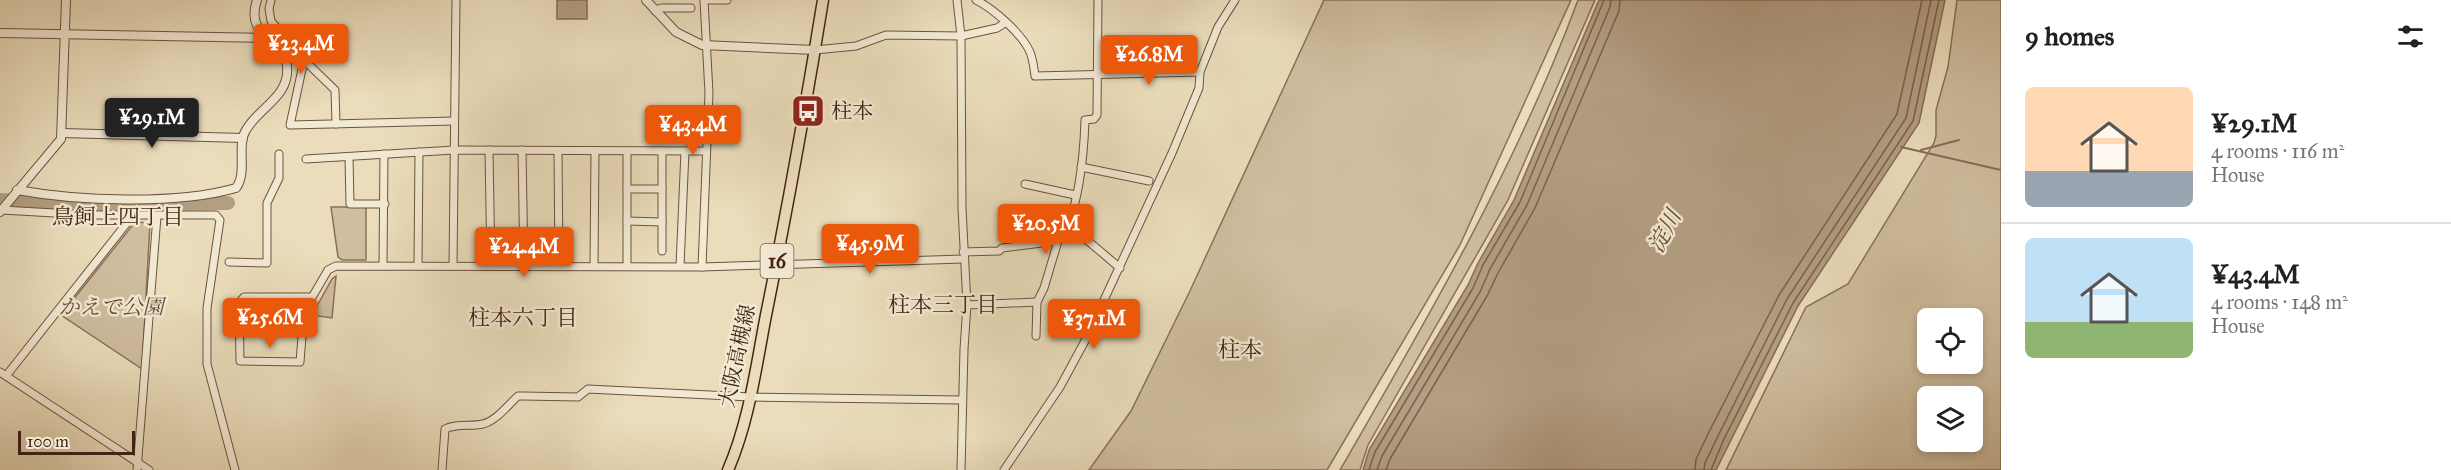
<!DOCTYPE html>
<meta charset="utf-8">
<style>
:root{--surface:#fff;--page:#f6f6f6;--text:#202124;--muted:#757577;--line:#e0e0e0;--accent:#ea580c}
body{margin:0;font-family:"IM FELL Great Primer","Noto Serif JP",serif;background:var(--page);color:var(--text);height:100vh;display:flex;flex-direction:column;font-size:22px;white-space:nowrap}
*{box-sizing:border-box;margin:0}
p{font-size:20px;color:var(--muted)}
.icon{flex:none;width:33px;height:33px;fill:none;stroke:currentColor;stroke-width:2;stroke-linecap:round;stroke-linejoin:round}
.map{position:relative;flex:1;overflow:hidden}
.drawer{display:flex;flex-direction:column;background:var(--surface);width:450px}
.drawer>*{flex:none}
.fabs{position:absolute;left:1917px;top:308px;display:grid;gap:12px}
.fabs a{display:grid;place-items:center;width:66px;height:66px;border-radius:9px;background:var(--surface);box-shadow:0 3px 9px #0003;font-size:30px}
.scale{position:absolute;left:18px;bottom:15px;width:117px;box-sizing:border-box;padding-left:6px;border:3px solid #452413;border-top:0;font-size:16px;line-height:21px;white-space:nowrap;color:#452413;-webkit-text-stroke:4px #f2e9d3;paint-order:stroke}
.price{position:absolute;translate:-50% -51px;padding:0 14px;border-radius:6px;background:var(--accent);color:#fff;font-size:20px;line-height:39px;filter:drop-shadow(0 2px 3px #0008)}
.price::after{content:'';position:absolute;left:50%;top:36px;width:18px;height:14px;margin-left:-9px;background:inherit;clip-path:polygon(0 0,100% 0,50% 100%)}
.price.active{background:#222;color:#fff}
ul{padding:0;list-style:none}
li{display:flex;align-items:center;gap:18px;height:150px;padding:0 24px}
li+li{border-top:2px solid var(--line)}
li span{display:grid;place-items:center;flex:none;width:168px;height:120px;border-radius:9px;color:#555}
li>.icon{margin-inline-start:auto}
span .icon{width:72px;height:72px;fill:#fffc;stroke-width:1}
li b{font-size:26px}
h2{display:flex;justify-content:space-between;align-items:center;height:72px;padding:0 24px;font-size:26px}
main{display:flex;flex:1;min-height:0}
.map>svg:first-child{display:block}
.green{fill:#cfbe9f;stroke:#8a7159;stroke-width:1.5;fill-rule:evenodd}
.water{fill:#b39e83;stroke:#876d56;stroke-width:1.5}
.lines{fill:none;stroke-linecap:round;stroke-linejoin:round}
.shore{stroke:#7c614b;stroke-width:1.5}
.stream{stroke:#876d56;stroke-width:2}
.river{stroke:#b39e83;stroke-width:14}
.minor-casing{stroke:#6e523d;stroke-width:9}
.tertiary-casing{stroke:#6e523d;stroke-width:10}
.primary-casing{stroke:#452413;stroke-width:13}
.minor{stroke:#f2e9d3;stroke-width:7}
.tertiary{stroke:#f2e9d3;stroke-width:8}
.primary{stroke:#ebddbc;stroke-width:10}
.labels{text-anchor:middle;stroke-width:5;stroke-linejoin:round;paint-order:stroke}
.shield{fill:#f2e9d3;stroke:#795f4d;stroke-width:1.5}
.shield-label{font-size:20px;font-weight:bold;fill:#452413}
.poi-label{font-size:21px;fill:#452413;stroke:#f2e9d3;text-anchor:start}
.park-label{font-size:21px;font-style:italic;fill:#684a36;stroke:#f2e9d3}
.street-label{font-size:21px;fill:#452413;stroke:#f2e9d3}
.neighbourhood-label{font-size:22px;fill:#452413;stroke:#f2e9d3}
.water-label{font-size:22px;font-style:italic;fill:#664935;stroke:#f2e9d3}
</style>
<main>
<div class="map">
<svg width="2001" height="470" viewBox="0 0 2001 470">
<rect width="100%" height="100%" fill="#ebddbc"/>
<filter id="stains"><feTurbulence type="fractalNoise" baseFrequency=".00333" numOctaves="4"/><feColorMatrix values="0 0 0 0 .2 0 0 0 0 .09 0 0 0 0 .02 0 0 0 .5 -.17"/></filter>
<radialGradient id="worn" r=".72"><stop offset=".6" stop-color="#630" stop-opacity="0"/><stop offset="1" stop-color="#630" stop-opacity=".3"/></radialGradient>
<g class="green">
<polygon points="1324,0 1571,0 1460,245 1327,470 1089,470 1131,411 1189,293"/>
<path d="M1578,0H1595L1508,200L1368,445L1360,470H1340C1428,318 1517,165 1578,0Z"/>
<path d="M1957,0H2001V470H1726L1806,307L1848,284L1934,143L1936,136V110L1948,67ZM1928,318H1972V363H1928ZM1928,396H1972V441H1928Z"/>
<polygon points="331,207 366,207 366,260 342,260 338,257"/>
<polygon points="135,222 150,223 142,369 61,315"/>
<polygon points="336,276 332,318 312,315 332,279"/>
</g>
<g class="water">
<rect x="557" y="0" width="30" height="19"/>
<polygon points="1599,0 1945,0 1919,123 1798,306 1716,470 1363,470 1369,450 1468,285 1478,263 1514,200"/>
</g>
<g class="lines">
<g class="shore">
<polyline points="1369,470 1375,452 1473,288 1483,265 1520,202 1604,0"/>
<polyline points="1377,470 1382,456 1480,292 1490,269 1527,205 1610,7 1611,0"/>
<polyline points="1386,470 1390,459 1487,296 1498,273 1535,208 1619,11 1620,0"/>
<polyline points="1695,470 1696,459 1709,432 1779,295 1897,114 1922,0"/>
<polyline points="1704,470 1705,463 1718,436 1787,299 1906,118 1931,0"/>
<polyline points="1711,470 1724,439 1793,303 1913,121 1939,0"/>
</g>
<g class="stream">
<polyline points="1901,147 2001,170"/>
<polyline points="1921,150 1959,140"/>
</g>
<polyline class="river" points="0,200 95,205 228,203"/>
<defs>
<g id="minor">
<polyline points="271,0 269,9 271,21 304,60 335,90 336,124"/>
<polyline points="704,0 727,0"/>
<polyline points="957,0 961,36 962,208 967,305 964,349 961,470"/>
<path d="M976,0C994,9 1022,34 1030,52C1033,59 1034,69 1035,76L1200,72"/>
<polyline points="655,11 661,8 691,8"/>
<polyline points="815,50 856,46 886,35 961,36 997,28 1005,23"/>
<polyline points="304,60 290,125 454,121"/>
<polyline points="489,150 491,266"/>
<polyline points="522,150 524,266"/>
<polyline points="558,151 559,266"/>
<polyline points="349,157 350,204 385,204"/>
<polyline points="306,159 454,150 706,151"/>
<polyline points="1081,167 1149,181"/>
<polyline points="1025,184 1075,195"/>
<polyline points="627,189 662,189"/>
<polyline points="2,210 89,215 216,215 220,220 207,308 207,364 235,470"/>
<polyline points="627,221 662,222"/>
<polyline points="1068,224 1120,268"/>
<polyline points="662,251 662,151"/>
<path d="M963,252L999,251L1002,248L1058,241C1079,217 1084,152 1085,120L1094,119L1097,115L1098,0"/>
<polyline points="229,262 267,263 267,203 279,178 279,154"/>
<polyline points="594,265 595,151"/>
<polyline points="627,265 627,151"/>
<polyline points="383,266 384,154"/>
<polyline points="418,266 419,152"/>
<polyline points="453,266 456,0"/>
<polyline points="680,266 685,151"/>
<polyline points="702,267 709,93 704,0"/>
<polyline points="312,297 244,297 239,303 240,361 300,362 304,311 328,270 336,266 702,267 964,259"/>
<polyline points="967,305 1037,302"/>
<polyline points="1036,336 1037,302 1044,288 1058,241"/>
<polyline points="0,372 149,470"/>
<polyline points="6,376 126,224 127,216"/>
<polyline points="137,470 157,216"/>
<path d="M442,470L445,429C458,423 470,427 483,424C496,421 508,405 518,396H523L578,397L588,389L750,397L962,400"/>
<polyline points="1004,470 1060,387 1086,339 1172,153 1199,88 1200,72 1218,27 1235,0"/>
</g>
<g id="tertiary">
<polyline points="646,0 676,32 702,45 815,50"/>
<polyline points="0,33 267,38"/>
<polyline points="62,133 243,138"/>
<path d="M17,190C77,201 177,205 236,188C248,172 236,146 246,130C259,107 290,97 287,66C284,38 244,38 257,0"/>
<polyline points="0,212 61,139 66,0"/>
</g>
<path id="primary" d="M728,470C749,422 756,367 766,315C787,211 806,105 823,0"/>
</defs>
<use href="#minor" class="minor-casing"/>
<use href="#tertiary" class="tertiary-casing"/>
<use href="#primary" class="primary-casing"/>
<use href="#minor" class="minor"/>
<use href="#tertiary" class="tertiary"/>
<use href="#primary" class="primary"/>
</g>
<defs>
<symbol id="bus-square" viewBox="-11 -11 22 22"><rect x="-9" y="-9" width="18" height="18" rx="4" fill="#8f2418" stroke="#f2e9d3"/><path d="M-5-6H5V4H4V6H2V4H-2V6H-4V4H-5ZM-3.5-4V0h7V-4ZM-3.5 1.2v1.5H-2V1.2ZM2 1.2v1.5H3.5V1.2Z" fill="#fff"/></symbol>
</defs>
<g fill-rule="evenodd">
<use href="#bus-square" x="789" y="92" width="38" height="38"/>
</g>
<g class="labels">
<rect class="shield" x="760.5" y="244" width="33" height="34" rx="4.5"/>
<g class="shield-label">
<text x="777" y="268">16</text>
</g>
<g class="poi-label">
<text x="831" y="118">柱本</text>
</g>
<g class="park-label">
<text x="111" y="314">かえで公園</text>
</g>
<g class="street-label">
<text transform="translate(737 356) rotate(-78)" y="7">大阪高槻線</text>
</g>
<g class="neighbourhood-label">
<text x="118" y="224">鳥飼上四丁目</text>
<text x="943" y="312">柱本三丁目</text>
<text x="523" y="325">柱本六丁目</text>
<text x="1240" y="357">柱本</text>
</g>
<g class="water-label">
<text transform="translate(1664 231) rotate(-62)" y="8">淀川</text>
</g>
</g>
<rect width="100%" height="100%" filter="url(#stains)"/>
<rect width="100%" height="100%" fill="url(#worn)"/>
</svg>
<div class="fabs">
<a><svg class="icon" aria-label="locate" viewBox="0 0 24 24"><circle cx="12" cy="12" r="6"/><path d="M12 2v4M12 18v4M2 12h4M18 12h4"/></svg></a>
<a><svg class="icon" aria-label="layers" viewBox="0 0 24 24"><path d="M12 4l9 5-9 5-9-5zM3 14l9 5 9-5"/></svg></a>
</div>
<div class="scale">100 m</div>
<b class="price" style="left:301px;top:75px">¥23.4M</b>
<b class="price" style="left:1149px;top:86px">¥26.8M</b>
<b class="price active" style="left:152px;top:149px">¥29.1M</b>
<b class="price" style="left:693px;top:156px">¥43.4M</b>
<b class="price" style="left:1046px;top:255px">¥20.5M</b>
<b class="price" style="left:870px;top:275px">¥45.9M</b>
<b class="price" style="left:524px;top:278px">¥24.4M</b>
<b class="price" style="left:270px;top:349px">¥25.6M</b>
<b class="price" style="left:1094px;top:350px">¥37.1M</b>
</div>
<section class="drawer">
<h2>9 homes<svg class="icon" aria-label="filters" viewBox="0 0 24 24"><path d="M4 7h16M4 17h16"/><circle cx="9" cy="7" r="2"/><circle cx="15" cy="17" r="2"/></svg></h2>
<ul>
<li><span style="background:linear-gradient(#ffd9b3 70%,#9aa5b1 0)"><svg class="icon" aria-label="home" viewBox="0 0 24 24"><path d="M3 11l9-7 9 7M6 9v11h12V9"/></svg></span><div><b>¥29.1M</b><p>4 rooms · 116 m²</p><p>House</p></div></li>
<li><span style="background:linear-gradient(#bfe0f5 70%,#8fb573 0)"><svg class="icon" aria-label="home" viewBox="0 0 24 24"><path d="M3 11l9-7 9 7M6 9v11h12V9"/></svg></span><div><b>¥43.4M</b><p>4 rooms · 148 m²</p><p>House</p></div></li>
</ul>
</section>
</main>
